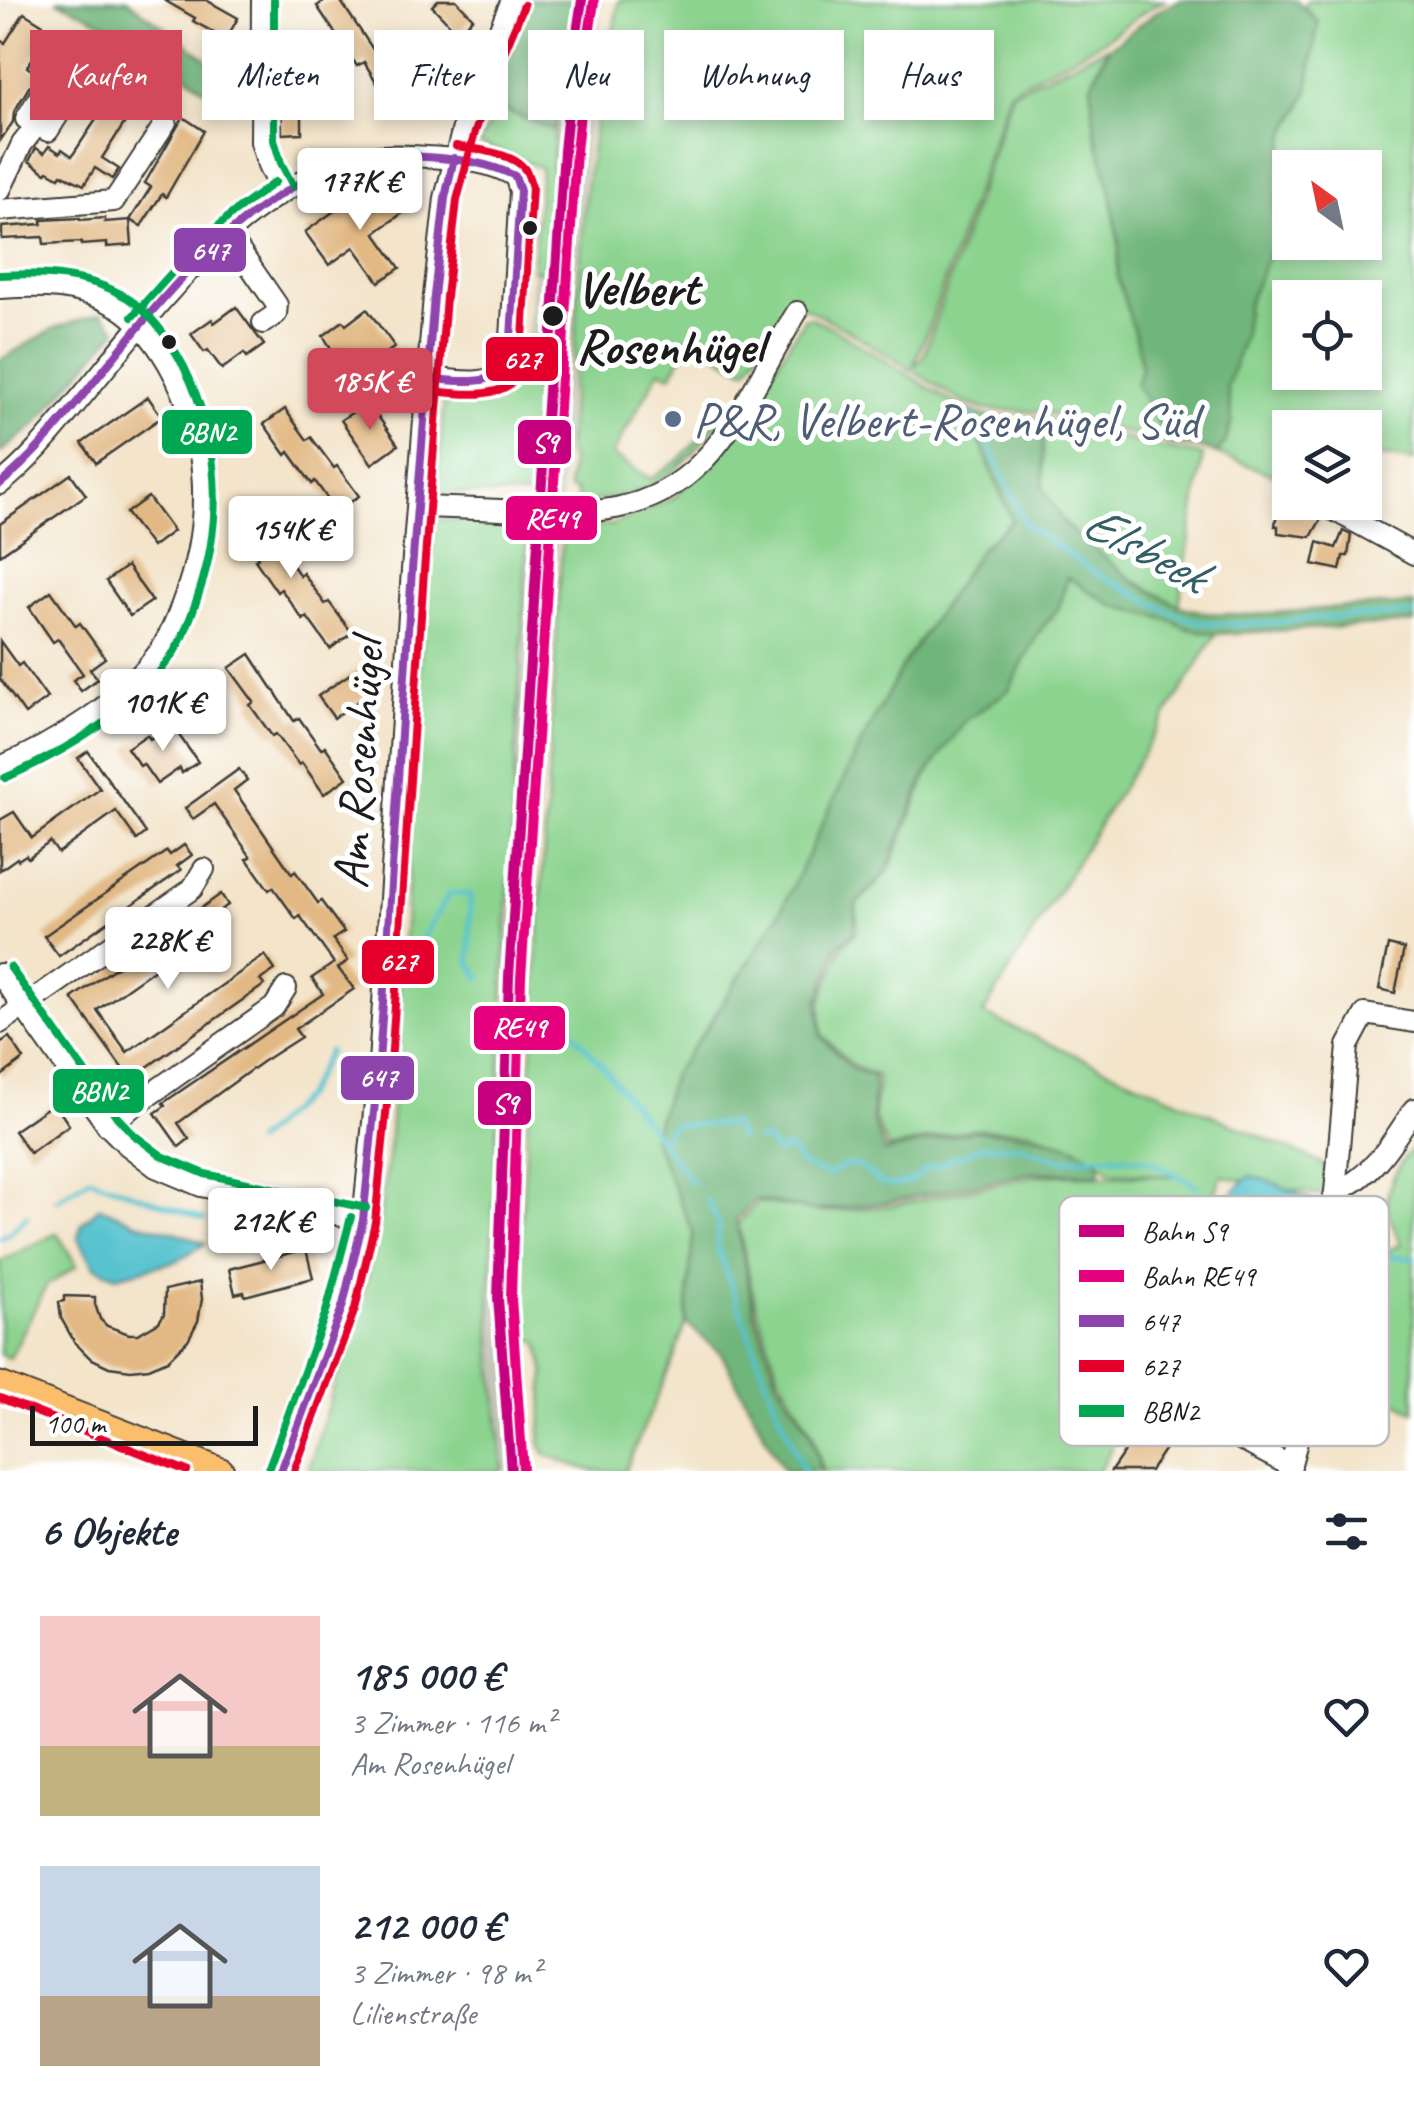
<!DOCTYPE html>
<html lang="de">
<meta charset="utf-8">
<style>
:root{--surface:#fff;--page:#f2f2f3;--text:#1f2937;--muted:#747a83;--accent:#d1495b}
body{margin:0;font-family:Caveat,sans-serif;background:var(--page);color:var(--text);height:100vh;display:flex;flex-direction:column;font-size:38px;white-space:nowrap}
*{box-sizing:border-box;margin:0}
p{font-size:32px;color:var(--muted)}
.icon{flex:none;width:55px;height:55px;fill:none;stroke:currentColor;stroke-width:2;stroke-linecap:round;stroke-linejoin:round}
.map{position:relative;height:1471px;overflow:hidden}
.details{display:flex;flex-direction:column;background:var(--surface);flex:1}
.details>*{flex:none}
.hud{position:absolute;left:30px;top:30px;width:1355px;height:90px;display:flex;gap:20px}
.needle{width:65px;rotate:327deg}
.controls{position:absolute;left:1272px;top:150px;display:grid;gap:20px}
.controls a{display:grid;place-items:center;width:110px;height:110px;border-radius:0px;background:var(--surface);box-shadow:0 5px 15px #0003;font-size:50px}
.scale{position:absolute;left:30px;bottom:25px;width:228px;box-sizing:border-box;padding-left:10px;border:5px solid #1c1c1c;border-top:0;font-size:28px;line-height:35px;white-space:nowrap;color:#1c1c1c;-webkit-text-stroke:8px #fff;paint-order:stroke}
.price{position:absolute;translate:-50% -85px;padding:0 22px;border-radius:10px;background:#fff;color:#222;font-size:32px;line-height:65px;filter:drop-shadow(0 2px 5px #0008)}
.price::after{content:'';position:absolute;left:50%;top:60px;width:30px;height:22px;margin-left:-15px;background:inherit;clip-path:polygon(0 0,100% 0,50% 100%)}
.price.on{background:var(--accent);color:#fff}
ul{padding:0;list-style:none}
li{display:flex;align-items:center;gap:30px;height:250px;padding:0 40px}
li span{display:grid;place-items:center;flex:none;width:280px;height:200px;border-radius:0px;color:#555}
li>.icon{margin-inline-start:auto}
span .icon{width:120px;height:120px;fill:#fffc;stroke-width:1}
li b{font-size:42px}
h2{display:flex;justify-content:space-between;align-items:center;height:120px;padding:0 40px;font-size:42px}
.pill{padding:0 35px;border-radius:0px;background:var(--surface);box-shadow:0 5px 15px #0003;font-size:35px;line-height:90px}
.pill.on{background:var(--accent);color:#fff}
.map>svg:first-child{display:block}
.industrial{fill:#c5c5b8}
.green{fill:#8bd38e;stroke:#547855;stroke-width:2.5;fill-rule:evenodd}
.forest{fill:#70b579;stroke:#46684a;stroke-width:2.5}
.water{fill:#57c3cf;stroke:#3a7076;stroke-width:2.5}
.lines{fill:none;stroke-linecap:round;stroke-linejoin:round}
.stream{stroke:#57c3cf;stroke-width:5}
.building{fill:#e2b985}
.minor-casing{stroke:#3c3a36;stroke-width:24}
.major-casing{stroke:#3c3a36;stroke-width:29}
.minor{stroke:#fff;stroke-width:20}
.major{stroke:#fabe6d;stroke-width:25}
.bus-1-casing{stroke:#fff;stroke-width:15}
.bus-2-casing{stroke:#fff;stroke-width:15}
.bus-3-casing{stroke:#fff;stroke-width:15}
.bus-1{stroke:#8e44ad;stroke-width:8}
.bus-2{stroke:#e4002b;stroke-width:8}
.bus-3{stroke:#00a651;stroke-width:8}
.rail-1-casing{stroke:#fff;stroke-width:18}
.rail-2-casing{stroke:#fff;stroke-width:18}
.rail-1{stroke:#c7007f;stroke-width:10}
.rail-2{stroke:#e5007d;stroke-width:10}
.bus-dot{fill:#1c1c1c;stroke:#fff;stroke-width:4}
.service-dot{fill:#5c6f8a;stroke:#fff;stroke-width:4}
.labels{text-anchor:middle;stroke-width:10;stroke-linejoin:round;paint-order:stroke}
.stop-label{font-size:50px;font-weight:bold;fill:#1c1c1c;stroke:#fff;text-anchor:start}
.service-label{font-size:50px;fill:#4e5e75;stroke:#fff;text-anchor:start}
.street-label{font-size:50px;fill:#1c1c1c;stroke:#fff}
.water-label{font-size:52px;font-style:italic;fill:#345f64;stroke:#fff}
.key{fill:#fff;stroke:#bbb;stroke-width:2.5}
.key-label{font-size:28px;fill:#1c1c1c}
.line-badge{stroke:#fff;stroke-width:4}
.badge-label{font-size:28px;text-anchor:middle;font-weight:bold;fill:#fff}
</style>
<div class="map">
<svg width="1414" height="1471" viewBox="0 0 1414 1471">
<rect width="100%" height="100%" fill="#fff"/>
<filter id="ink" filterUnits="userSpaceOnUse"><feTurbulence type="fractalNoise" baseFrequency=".01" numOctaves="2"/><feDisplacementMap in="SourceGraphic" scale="20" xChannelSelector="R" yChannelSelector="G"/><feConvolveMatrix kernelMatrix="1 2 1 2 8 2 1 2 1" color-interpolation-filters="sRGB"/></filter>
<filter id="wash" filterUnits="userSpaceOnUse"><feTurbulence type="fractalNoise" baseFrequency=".0048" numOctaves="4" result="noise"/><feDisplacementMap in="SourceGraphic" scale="40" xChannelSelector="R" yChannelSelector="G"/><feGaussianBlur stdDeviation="2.25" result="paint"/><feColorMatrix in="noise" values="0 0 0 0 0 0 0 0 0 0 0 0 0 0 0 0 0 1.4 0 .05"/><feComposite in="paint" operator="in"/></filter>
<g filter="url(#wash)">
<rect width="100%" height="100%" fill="#f3e4ca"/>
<polygon class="industrial" points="578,0 601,0 582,201 528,976 516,1301 528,1471 503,1471 492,1354 490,1296 504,975 528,524 533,477 537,371 524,369 532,270 544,270 555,130"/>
<g class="green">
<path d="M619,0H1166L1153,6L1103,41L1010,90L928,330L913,367L923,358L1012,92L1107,47L1091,85L1095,133L1110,188L1119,244L1117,276L1137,341L1154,415L1171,444L1043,412L987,410L964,403L846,329L790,300L748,369H742L695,341L688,346L671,375L660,370L612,455L651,479L679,460L701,436L725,402L731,406C708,436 683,471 648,488C629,496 599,500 579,505L576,492L568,489L571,458L567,456L585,195L596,117Z"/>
<path d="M1307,0H1414V461L1378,455L1365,467V428H1290V483L1274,475L1217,454L1226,441L1232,419L1227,387L1244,335L1247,305L1277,236L1274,207L1286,181L1281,163L1286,134L1307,95L1318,22L1305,8ZM1290,168H1365V242H1290ZM1290,298H1365V372H1290Z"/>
<polygon points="496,107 555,130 544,271 532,270 541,168 480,144"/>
<polygon points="805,318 812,318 833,328 963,409 976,432 1012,521 981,548 906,660 862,741 780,913 707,1027 673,1075 693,1233 686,1323 675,1355 625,1471 592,1471 546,1455 540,1444 545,1371 539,1343 519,1330 520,1249 563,525 612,525 675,497 740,422"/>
<polygon points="524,369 537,370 531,496 446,493 437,488 445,387 506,385"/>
<path d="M1043,418L1162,448L1203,455L1179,606C1134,582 1062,539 1044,489C1039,475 1043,436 1043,418Z"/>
<polygon points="435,519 528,524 504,975 490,1296 492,1354 503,1471 308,1471 375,1252 389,1148 407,890 421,640"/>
<path d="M1068,577L1112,605L1173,621L1185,628L1216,634L983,1014L1325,1165L1327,1196L1221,1176L1200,1243L1303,1265L1300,1300L1286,1361C1236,1355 1201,1342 1160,1314L1133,1330L1140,1381L1127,1418L1099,1471H823L813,1434L779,1375L756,1307L738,1224L758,1202L824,1212L891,1206L1038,1175L1174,1176L1111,1172L1099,1161L1033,1131L971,1129L888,1149L874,1117L878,1076L853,1066L822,1035L821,1001L842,947L858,930L856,905L889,871L928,773L965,721L1009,690L1038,633L1059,607Z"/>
<path d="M1414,1147V1412L1352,1377L1325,1370L1337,1358L1357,1350L1370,1334L1384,1287L1376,1254L1401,1245C1397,1233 1388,1218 1387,1206C1386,1184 1400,1162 1414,1147Z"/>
<polygon points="57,1233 77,1266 46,1286 10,1358 0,1355 0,1262"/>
</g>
<g class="forest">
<polygon points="56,0 127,0 218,67 223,105 153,47"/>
<polygon points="529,0 578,0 555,130 496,107 507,51"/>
<polygon points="1180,0 1296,0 1318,22 1307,95 1286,134 1281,163 1286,181 1274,207 1277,236 1247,305 1244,335 1227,387 1232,419 1226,441 1217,454 1205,449 1171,444 1136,384 1141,368 1137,341 1117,276 1119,244 1110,188 1095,133 1091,85 1110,47 1158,11"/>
<polygon points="102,313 117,330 35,425 0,453 0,360 55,328"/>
<polygon points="963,409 989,417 1043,418 1043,487 1065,526 1136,583 1179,606 1205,613 1254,615 1331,608 1414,604 1414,623 1216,634 1185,628 1173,621 1112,605 1067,577 1059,607 1038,633 1009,690 965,721 924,778 885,873 856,904 854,931 838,946 818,1002 821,1036 852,1069 874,1076 872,1119 885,1152 974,1131 1031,1134 1073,1146 1099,1161 1100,1174 1035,1172 891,1202 813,1211 756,1199 736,1220 754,1312 778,1381 810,1432 821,1471 784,1471 721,1353 686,1323 693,1232 652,1137 673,1074 707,1028 780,913 862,741 906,660 981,548 1012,521 976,432"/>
</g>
<g class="water">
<path d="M1250,1176L1274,1183L1314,1201C1315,1218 1313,1233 1300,1245L1238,1237C1218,1213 1227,1193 1250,1176Z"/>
<polygon points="100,1207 140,1224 175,1232 206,1243 177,1261 116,1276 95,1267 78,1237 82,1223"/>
</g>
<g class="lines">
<g class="stream">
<polyline points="972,417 984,435 1026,525 1091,570 1165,610 1194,621 1217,624 1266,624 1300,619 1414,614"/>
<polyline points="410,960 449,894 470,894 470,963 481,978"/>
<polyline points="554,1011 601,1064 661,1141 672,1125 733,1124 740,1139"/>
<path d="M757,1139L768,1141L776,1152L789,1148L801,1164L828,1175C837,1169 846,1162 858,1166C867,1169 874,1181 884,1184C900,1189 918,1179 926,1168L941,1165L950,1158L962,1156L982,1146H1020L1061,1160L1105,1156L1148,1160L1197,1186"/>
<polyline points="255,1142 305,1096 329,1051"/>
<polyline points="661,1142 693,1183"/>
<polyline points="57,1200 90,1178 204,1219"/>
<polyline points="707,1200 718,1222 718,1249 772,1396 804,1471"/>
<polyline points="1335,1226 1393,1257 1414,1258"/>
<polyline points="0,1238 10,1233 27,1216"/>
</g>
</g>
<g id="blocks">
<g class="building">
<polygon points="164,0 206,0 238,18 226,39 193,21 195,18"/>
<polygon points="326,0 340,0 376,54 382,50 401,78 407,75 427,105 409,117 389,87 382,91 364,62 357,66 317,6"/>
<polygon points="438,0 456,0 473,18 458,33 432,6"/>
<polygon points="24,13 51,30 27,67 42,77 29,87 14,112 13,122 0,141 0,40 5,43"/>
<polygon points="314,46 315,102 302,103 302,133 282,134 281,48"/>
<polygon points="67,58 114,88 116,85 137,98 124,119 126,121 102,158 119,169 112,179 95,168 84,185 61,174 59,177 48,171 46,173 29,161 36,148 44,153 49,146 60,153 62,149 72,156 103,109 84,96 81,100 52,81"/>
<polygon points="183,117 204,131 166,197 162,194 141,226 130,220 151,187 145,183"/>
<polygon points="393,187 408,209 375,233 400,268 379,282 354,247 329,265 305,232 351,199 359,211"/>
<polygon points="80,218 80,220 105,218 105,222 130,220 132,245 107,247 107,243 81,245 81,242 44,244 43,237 2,239 2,227 42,224 42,220"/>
<polygon points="236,307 264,345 247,357 244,353 222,369 208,350 204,352 191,334 212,319 214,323"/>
<polygon points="367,309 395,347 378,359 376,356 354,371 339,351 335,354 323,336 343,321 346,325"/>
<polygon points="148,397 162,417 96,463 82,443"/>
<polygon points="368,402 398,445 372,464 341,420"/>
<polygon points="285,409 307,440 311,437 334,468 337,466 359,496 337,512 315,481 312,484 289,452 286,455 264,424"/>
<polygon points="71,474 86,495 0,555 0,524"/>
<polygon points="148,497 173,531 152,547 126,513"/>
<polygon points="254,508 300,576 303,573 325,604 329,602 352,633 330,649 307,617 303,620 281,589 277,592 255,560 258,557 234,523"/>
<polygon points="1277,511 1314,515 1321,519 1311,537 1278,533 1278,526 1275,526"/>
<polygon points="1343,531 1351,535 1348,556 1343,556 1340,570 1313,564 1318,542 1336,548"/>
<polygon points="127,566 152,601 130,616 106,581"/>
<polygon points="51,591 76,626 80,623 105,658 90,669 98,679 81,691 73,680 83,674 58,639 53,642 29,607"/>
<polygon points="0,641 18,666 22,663 47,698 25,714 0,679"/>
<polygon points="250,654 294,721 299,718 321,749 325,746 347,778 324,794 302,763 299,765 276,734 272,736 250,705 254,702 229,668"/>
<polygon points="357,669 372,691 334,718 318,696"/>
<polygon points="171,724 198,762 182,773 180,768 157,784 143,764 140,766 127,748 147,735 150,739"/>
<polygon points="88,751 146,833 137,840 116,811 58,853 50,842 28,858 26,855 18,860 17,858 0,870 0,820 14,812 32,838 100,789 78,758"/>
<polygon points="239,769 247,780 234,790 292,874 295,871 318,903 321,901 344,932 333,939 348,961 338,968 354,989 295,1029 301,1037 262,1062 178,1123 189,1139 179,1147 155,1113 165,1106 163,1103 182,1090 323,994 312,978 334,963 300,916 296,919 273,887 269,890 247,859 251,857 214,804 193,819 185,808"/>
<polygon points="184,845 192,855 177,866 181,870 59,956 44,936 167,851 170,855"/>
<polygon points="221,894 228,905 214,914 220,923 97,1010 127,1052 265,955 275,970 260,980 264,985 130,1079 72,998"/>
<polygon points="1388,945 1404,949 1395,993 1379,989"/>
<polygon points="9,1037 24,1059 0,1077 0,1043"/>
<polygon points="54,1103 69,1125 30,1153 14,1131"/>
<polygon points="306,1249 313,1278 245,1296 244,1292 235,1294 229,1269"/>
<polygon points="200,1282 202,1299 198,1321 188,1340 168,1360 149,1368 131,1370 109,1367 90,1358 75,1343 61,1318 59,1302 64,1301 64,1296 95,1297 95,1304 100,1319 107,1326 129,1334 138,1334 159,1322 164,1314 165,1290"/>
<polygon points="1180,1370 1203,1385 1194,1405 1150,1471 1111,1471"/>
</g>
</g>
</g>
<g filter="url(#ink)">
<use href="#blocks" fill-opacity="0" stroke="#3c3a36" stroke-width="2.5"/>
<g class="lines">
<defs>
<g id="minor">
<polyline points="262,0 261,142 269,168 282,192"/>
<polygon points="41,94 63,107 48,131 26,119"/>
<polyline points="0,190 22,144 37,125"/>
<polyline points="0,210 114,201 166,122"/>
<polyline points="228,234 277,305 276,314 263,323"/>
<path d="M0,288C41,285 81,285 118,307C139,320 155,341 168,363C211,438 213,524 182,604C176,620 169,638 159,652C124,701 55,744 0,767"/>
<path d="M0,484C32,459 57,426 83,395C159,304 248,178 373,157C390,154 410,156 427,157C458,159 487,160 515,176L520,191L509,370C486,388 454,380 427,378"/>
<polyline points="1319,502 1414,554"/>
<path d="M418,507C451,508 485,509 518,511C588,514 650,516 703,461C743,419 767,361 797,312"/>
<polyline points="0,974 107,1125 126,1144 156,1167 201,1186 363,1220"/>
<polyline points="0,1023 192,889 204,869"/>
<polyline points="107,1125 274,1007 286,988"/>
<path d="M1335,1192C1372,1178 1393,1141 1414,1109"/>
<path d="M1291,1466C1274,1457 1218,1430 1210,1416C1205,1408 1210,1401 1214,1394C1218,1385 1224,1373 1234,1370C1249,1365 1286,1386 1301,1392"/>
<polyline points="281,1471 343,1305 356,1255 363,1220 379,1063 412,570 434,296 445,198 463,128 490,52 512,0"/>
<polyline points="1289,1471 1302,1423 1300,1349 1335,1192 1348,1046 1365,1014 1414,1022"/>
</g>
<polyline id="major" points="0,1385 221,1471"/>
</defs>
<use href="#minor" class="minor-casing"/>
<use href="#major" class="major-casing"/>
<use href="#minor" class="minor"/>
<use href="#major" class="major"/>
<defs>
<g id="bus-1">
<path d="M0,484C34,456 61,422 88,389C152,311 216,225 308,179C330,168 356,159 380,156C395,155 411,156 426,157C457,159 487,162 515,176L520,191L509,370C483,386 456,381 427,378"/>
<polyline points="281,1471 343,1305 363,1220 379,1063 412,570 434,296 445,198 454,158"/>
</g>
<g id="bus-2">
<path d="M426,390C455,393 504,403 521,372L532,187C530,182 529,176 526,171C516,153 475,149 456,146"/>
<polyline points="0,1398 187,1471"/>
<polyline points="294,1471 355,1309 375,1222 391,1064 424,571 446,297 457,200 475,132 502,57 524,5"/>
</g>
<g id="bus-3">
<polyline points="274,0 274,140 281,163 293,186"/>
<path d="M0,275C43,273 88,274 126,297C151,313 170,340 184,367C220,440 224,519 198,596C191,617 183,640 170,658C130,714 66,751 5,778"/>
<polyline points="132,317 195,247 233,213 275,182"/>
<polyline points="10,967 117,1117 134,1135 162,1156 205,1174 366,1208"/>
<polyline points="269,1467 326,1312 351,1217"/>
</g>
</defs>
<use href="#bus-1" class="bus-1-casing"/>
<use href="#bus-2" class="bus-2-casing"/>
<use href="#bus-3" class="bus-3-casing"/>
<use href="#bus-1" class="bus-1"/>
<use href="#bus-2" class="bus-2"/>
<use href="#bus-3" class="bus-3"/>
<defs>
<polyline id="rail-1" points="511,1471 498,1298 509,977 564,151 574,52 582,0"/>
<polyline id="rail-2" points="523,1470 511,1298 521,978 576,152 586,54 594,2"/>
</defs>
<use href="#rail-1" class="rail-1-casing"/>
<use href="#rail-2" class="rail-2-casing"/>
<use href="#rail-1" class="rail-1"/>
<use href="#rail-2" class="rail-2"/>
</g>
</g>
<g class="bus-dot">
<circle cx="530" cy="228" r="9"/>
<circle cx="553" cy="316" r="12"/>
<circle cx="169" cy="342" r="9"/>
</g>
<circle class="service-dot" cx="673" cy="419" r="10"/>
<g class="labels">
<g class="stop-label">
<text x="576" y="305">Velbert<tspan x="576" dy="58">Rosenhügel</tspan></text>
</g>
<g class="service-label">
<text x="693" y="437">P&amp;R, Velbert-Rosenhügel, Süd</text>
</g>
<g class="street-label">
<text transform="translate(357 764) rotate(-86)" y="18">Am Rosenhügel</text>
</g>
<g class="water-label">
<text transform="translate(1145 547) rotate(28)" y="18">Elsbeek</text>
</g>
</g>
<rect x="1059" y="1196" width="330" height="250" rx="15" class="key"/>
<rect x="1079" y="1225" width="45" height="12" fill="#c7007f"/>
<rect x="1079" y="1270" width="45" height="12" fill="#e5007d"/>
<rect x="1079" y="1315" width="45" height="12" fill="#8e44ad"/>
<rect x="1079" y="1360" width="45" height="12" fill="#e4002b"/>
<rect x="1079" y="1405" width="45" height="12" fill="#00a651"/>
<g class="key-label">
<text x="1142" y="1241">Bahn S9</text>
<text x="1142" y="1286">Bahn RE49</text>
<text x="1142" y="1331">647</text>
<text x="1142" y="1376">627</text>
<text x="1142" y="1421">BBN2</text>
</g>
<g class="line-badge">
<rect x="172" y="226" width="76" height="48" rx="10" fill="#8e44ad"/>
<rect x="484" y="335" width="76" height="48" rx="10" fill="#e4002b"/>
<rect x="160" y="408" width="94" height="48" rx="10" fill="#00a651"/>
<rect x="516" y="418" width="57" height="48" rx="10" fill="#c7007f"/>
<rect x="504" y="494" width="95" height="48" rx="10" fill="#e5007d"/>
<rect x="360" y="938" width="76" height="48" rx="10" fill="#e4002b"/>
<rect x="472" y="1004" width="95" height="48" rx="10" fill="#e5007d"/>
<rect x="339" y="1054" width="77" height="48" rx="10" fill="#8e44ad"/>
<rect x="51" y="1067" width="95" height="48" rx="10" fill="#00a651"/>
<rect x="476" y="1079" width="57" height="48" rx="10" fill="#c7007f"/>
</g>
<g class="badge-label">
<text x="210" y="260">647</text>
<text x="522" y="369">627</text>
<text x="207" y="442">BBN2</text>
<text x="545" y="452">S9</text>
<text x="552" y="528">RE49</text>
<text x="398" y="971">627</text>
<text x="519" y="1037">RE49</text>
<text x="378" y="1087">647</text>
<text x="99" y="1101">BBN2</text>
<text x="505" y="1113">S9</text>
</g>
</svg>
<div class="controls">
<a><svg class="needle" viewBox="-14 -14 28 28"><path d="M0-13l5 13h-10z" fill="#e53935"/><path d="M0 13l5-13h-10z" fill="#747a83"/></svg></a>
<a><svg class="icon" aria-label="locate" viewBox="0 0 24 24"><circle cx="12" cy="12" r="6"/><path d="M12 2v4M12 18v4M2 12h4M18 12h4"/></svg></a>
<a><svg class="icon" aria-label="layers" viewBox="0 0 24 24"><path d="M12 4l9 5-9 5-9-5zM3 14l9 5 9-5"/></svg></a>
</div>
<div class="scale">100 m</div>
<b class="price" style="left:360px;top:233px">177K €</b>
<b class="price on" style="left:370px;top:433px">185K €</b>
<b class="price" style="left:291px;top:581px">154K €</b>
<b class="price" style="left:163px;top:754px">101K €</b>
<b class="price" style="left:168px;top:992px">228K €</b>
<b class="price" style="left:271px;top:1273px">212K €</b>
<div class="hud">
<a class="pill on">Kaufen</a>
<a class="pill">Mieten</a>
<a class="pill">Filter</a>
<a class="pill">Neu</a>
<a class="pill">Wohnung</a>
<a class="pill">Haus</a>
</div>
</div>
<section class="details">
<h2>6 Objekte<svg class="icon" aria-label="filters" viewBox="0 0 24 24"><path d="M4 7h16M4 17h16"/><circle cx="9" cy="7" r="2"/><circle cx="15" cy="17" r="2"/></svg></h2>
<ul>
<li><span style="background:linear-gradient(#f6c9c9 65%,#c2b280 0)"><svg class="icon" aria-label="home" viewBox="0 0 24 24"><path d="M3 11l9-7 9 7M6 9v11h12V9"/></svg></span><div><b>185 000 €</b><p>3 Zimmer · 116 m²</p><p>Am Rosenhügel</p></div><svg class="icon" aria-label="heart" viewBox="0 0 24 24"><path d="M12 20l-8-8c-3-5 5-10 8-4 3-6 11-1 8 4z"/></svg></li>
<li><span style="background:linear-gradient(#c9d6e8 65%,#b9a48a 0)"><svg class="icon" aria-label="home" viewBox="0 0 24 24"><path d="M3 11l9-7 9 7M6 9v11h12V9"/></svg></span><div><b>212 000 €</b><p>3 Zimmer · 98 m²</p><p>Lilienstraße</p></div><svg class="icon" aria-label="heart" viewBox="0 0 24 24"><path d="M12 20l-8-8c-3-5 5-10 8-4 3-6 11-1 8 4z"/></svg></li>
</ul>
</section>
